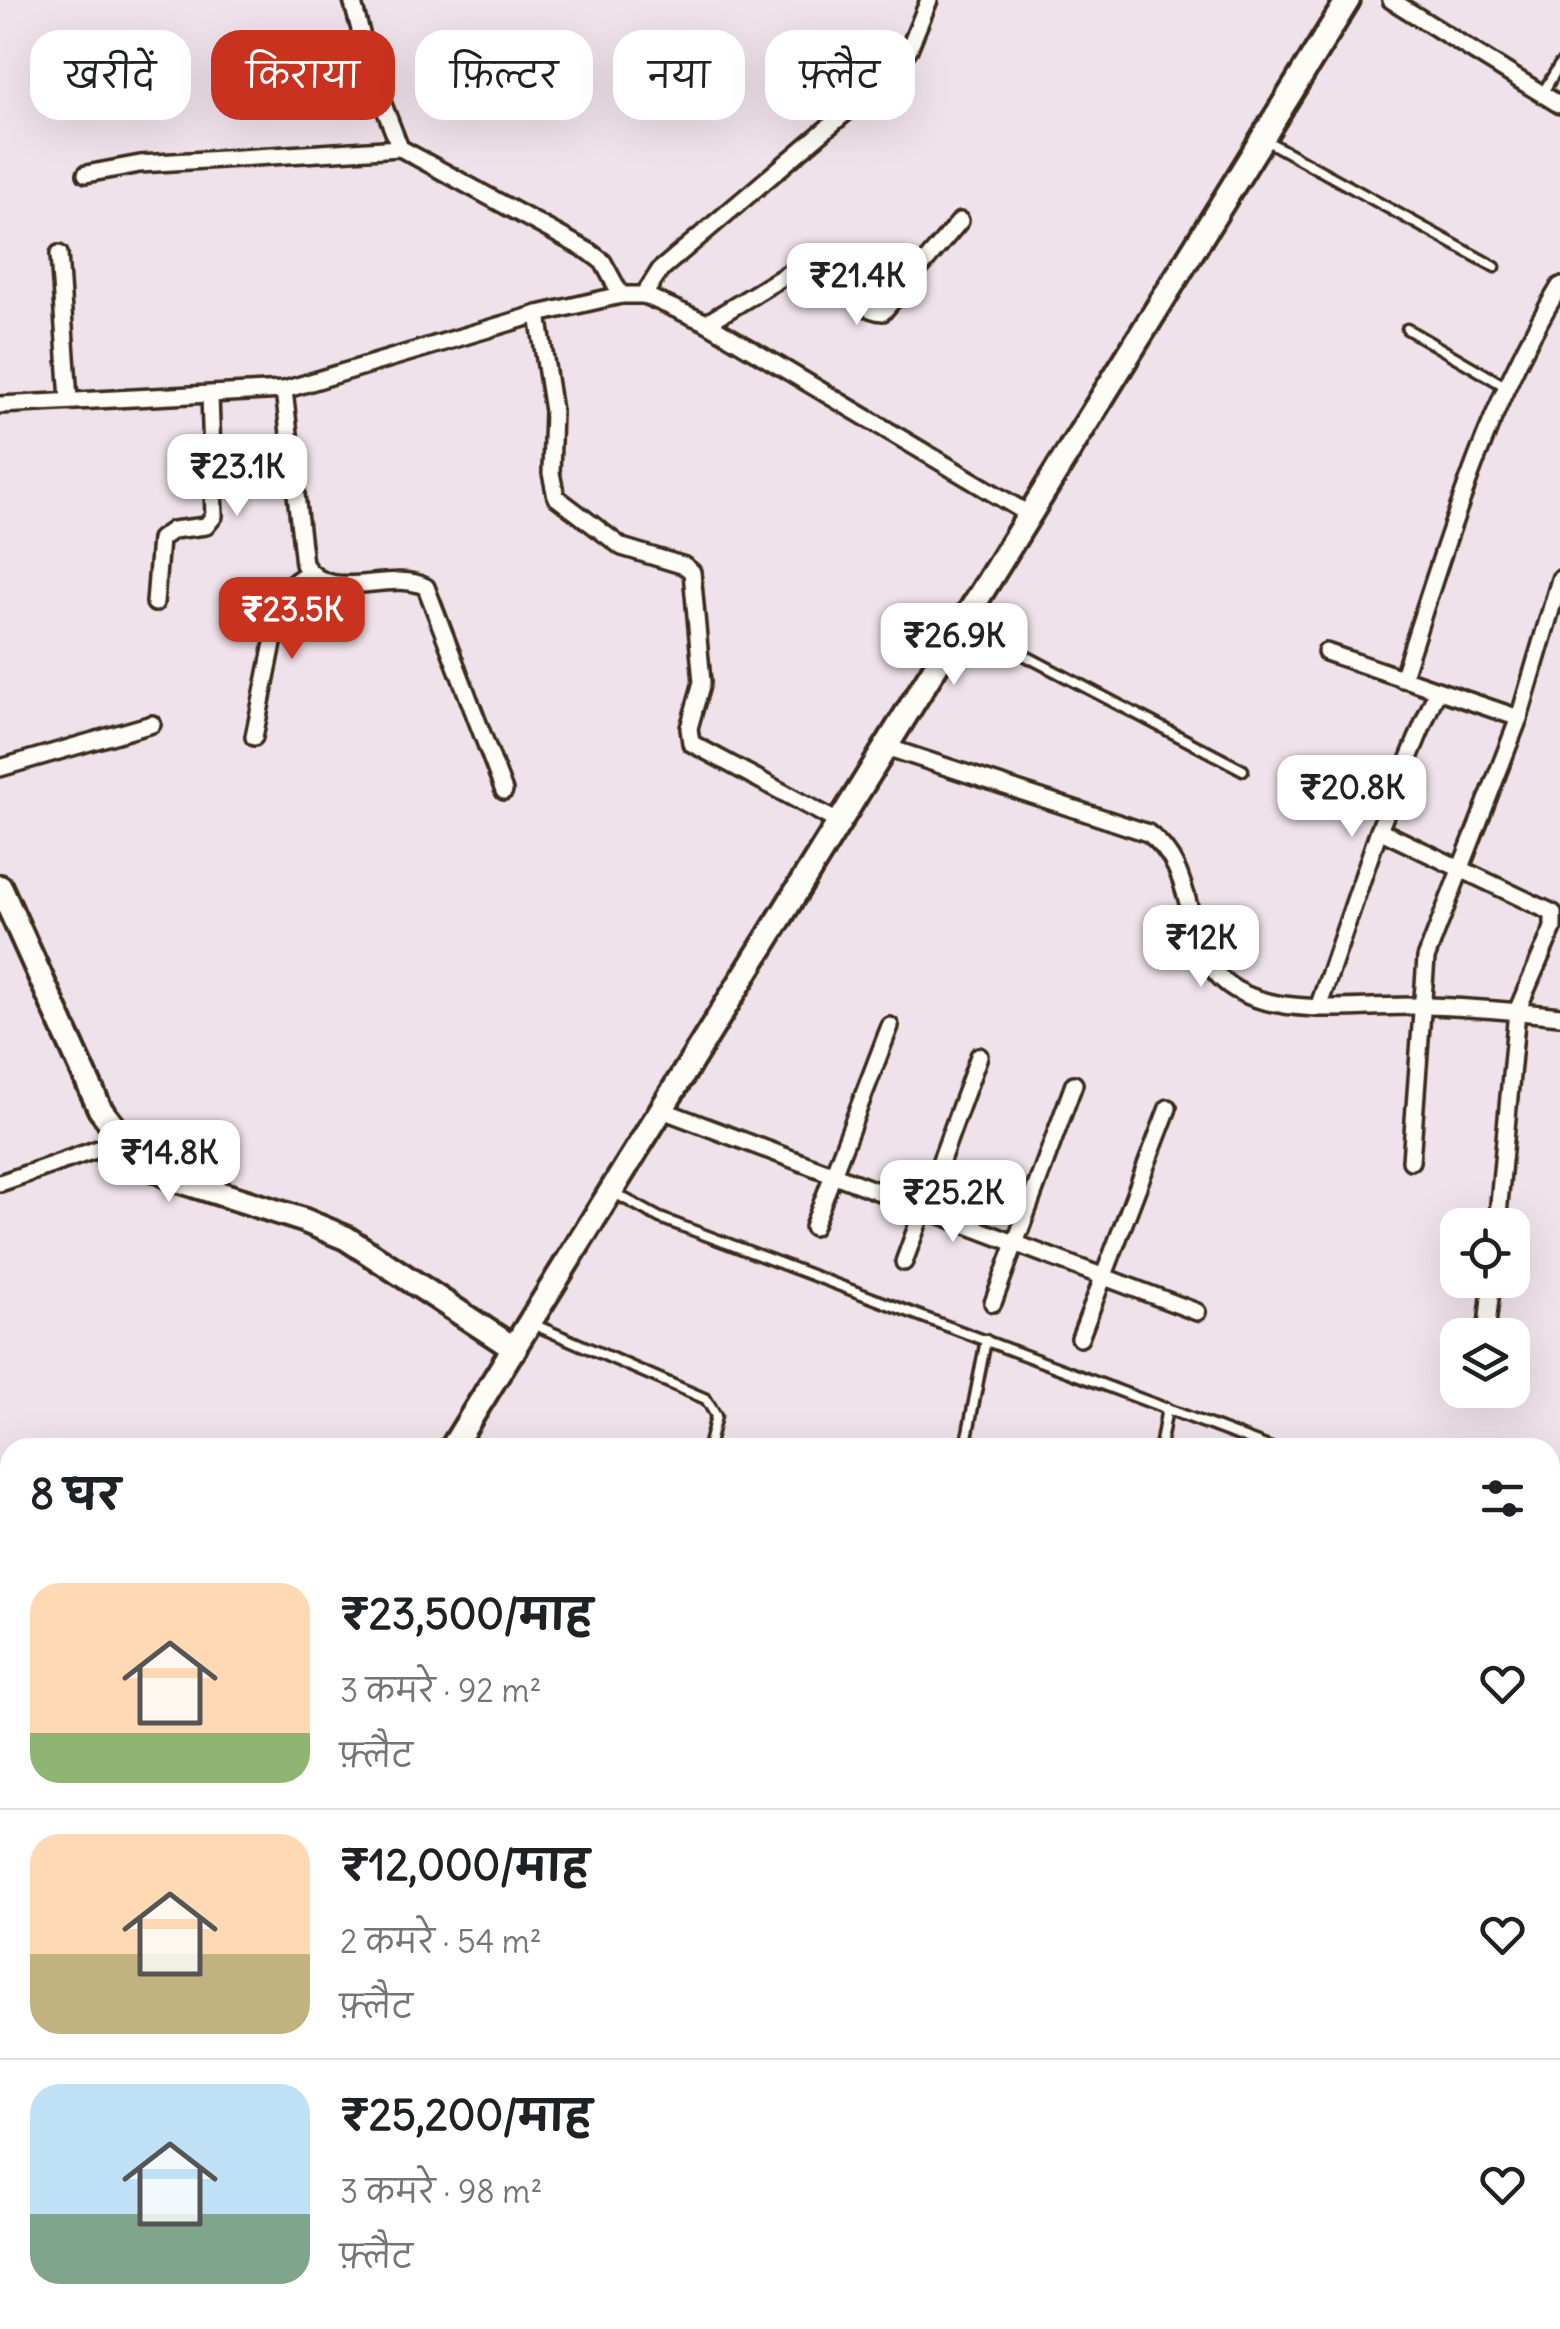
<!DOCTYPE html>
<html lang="hi">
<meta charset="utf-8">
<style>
:root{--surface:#fff;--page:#f2f2f2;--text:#202124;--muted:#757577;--line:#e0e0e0;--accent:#c8321e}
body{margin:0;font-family:Delius,"Playpen Sans Deva",sans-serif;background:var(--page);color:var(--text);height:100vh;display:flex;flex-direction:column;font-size:38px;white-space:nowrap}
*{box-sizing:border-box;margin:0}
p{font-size:32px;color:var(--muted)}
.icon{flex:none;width:55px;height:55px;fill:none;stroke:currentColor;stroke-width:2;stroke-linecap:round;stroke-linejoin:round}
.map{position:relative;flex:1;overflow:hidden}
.drawer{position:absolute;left:0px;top:1438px;width:1560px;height:892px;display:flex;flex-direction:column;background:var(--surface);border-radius:30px 30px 0 0;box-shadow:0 10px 40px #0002}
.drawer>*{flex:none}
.hud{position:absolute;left:30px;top:30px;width:1000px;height:90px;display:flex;gap:20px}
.fabs{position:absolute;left:1440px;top:1208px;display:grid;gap:20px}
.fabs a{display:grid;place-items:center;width:90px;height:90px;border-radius:20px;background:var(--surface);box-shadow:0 10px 40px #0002;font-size:50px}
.price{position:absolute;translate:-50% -85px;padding:0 22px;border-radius:20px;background:#fff;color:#222;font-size:32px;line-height:65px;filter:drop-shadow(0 2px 5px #0008)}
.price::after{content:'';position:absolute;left:50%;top:60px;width:30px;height:22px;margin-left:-15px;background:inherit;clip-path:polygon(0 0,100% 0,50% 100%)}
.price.on{background:var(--accent);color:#fff}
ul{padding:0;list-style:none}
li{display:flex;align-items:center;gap:30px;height:250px;padding:0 30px}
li+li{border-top:2px solid var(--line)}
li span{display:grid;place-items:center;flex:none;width:280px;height:200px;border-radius:30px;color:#555}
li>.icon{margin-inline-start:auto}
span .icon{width:120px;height:120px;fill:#fffc;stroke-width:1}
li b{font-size:42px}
h2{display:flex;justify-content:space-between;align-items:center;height:120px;padding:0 30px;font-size:42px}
.chip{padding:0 35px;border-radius:30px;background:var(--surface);box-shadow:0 10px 40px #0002;font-size:35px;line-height:90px}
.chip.on{background:var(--accent);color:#fff}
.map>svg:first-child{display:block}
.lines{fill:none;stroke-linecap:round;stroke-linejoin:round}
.service-casing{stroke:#3b2a1e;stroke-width:15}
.minor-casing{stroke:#3b2a1e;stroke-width:22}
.secondary-casing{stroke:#3b2a1e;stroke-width:30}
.service{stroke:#fdfcf7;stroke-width:8}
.minor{stroke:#fdfcf7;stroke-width:15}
.secondary{stroke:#fdfcf7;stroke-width:22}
</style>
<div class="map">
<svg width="1560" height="2329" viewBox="0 0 1560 2329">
<rect width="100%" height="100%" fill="#f0e2ea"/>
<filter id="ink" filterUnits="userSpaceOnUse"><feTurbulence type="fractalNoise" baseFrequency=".01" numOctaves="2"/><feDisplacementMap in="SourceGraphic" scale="20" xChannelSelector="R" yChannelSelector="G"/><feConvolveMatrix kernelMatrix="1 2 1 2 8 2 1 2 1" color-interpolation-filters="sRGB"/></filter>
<g filter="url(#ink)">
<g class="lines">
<defs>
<g id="service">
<polyline points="1542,94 1560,64"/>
<polyline points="1267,141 1495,267"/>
<polyline points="1407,329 1505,386"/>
<polyline points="967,625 1243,770"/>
<polyline points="616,1194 660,1218 1271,1448"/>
<polyline points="535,1325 706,1399 716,1416 708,1448"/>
<polyline points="965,1448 986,1340"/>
<polyline points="1160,1448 1167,1408"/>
</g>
<g id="minor">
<polyline points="352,0 374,81 400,148 590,252 603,262 621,295"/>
<polyline points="1391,0 1560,105"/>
<polyline points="86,174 140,164 400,148"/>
<polyline points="59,254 69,400"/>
<polyline points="644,295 660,270 891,74 909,49 929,0"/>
<polyline points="538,314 553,411 551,473 556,497 622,547 685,566 692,572 702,682 689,728 691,743 840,823"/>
<path d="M707,323L804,264C836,266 852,311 883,312L960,221"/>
<path d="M284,390L304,564C330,606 389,568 426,587L504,791"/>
<polyline points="0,405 284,390 538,314 621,295 644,295 707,323 1030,515"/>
<polyline points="155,603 160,539 173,530 206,526 214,516 210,395"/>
<polyline points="1326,652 1519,718"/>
<path d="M1402,679C1446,544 1485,408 1560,286"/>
<polyline points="254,737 284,589 309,572"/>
<path d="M886,747L1148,833C1196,868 1182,931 1217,974C1258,1023 1366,1004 1423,1006C1469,1007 1514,1011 1560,1016"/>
<polyline points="0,768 152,724"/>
<polyline points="1379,830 1553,913 1553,928 1517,1011 1497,1225"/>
<polyline points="1318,1008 1379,830 1437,691"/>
<polyline points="662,1110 1197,1312"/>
<polyline points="1411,1161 1426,958 1519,718 1560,579"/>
<polyline points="0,1183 121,1141"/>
<polyline points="813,1227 890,1026"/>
<polyline points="904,1262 979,1056"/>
<polyline points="993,1303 1074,1084"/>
<polyline points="1486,1335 1492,1280"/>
<polyline points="1080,1338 1168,1108"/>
<polyline points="1550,2197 1560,2199"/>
<polyline points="535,2320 537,2329"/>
</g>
<g id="secondary">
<polyline points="0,887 100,1109 140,1161 174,1179 303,1220 346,1238 515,1349"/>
<polyline points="452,1448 1348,0"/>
<polyline points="0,2166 10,2149"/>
<polyline points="0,2209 10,2192"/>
</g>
</defs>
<use href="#service" class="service-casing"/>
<use href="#minor" class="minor-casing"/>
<use href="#secondary" class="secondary-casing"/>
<use href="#service" class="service"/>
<use href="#minor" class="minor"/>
<use href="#secondary" class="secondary"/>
</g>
</g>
</svg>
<div class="fabs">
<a><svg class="icon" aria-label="locate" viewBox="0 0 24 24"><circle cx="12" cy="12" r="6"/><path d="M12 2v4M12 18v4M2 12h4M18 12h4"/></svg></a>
<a><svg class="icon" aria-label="layers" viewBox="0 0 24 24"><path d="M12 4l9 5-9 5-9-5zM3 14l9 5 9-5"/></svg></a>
</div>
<b class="price" style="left:857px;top:328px">₹21.4K</b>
<b class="price" style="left:237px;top:519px">₹23.1K</b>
<b class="price on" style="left:292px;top:662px">₹23.5K</b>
<b class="price" style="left:954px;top:688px">₹26.9K</b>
<b class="price" style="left:1352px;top:840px">₹20.8K</b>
<b class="price" style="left:1201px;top:990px">₹12K</b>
<b class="price" style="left:169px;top:1205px">₹14.8K</b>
<b class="price" style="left:953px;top:1245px">₹25.2K</b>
<div class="hud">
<a class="chip">खरीदें</a>
<a class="chip on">किराया</a>
<a class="chip">फ़िल्टर</a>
<a class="chip">नया</a>
<a class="chip">फ़्लैट</a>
</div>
<section class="drawer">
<h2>8 घर<svg class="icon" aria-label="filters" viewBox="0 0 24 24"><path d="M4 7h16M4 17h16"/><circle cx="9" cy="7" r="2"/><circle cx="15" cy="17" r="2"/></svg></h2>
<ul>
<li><span style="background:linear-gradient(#ffd9b3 75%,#8fb573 0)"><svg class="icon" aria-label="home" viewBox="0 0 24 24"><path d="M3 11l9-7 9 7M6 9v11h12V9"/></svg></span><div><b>₹23,500/माह</b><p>3 कमरे · 92 m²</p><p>फ़्लैट</p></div><svg class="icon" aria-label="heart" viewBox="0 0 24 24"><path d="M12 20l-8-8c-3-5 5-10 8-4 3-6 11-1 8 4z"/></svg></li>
<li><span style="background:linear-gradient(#ffd9b3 60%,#c2b280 0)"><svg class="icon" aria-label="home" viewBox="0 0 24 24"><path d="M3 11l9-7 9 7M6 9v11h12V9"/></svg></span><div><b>₹12,000/माह</b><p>2 कमरे · 54 m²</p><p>फ़्लैट</p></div><svg class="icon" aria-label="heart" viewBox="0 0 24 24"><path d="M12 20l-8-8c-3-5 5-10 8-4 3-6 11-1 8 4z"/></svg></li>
<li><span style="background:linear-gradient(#bfe0f5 65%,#7fa58c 0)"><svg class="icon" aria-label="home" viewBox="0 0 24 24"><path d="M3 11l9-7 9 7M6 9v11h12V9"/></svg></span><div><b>₹25,200/माह</b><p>3 कमरे · 98 m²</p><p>फ़्लैट</p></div><svg class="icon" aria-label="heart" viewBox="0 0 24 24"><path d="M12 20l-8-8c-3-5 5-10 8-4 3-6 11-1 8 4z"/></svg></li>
</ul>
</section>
</div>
